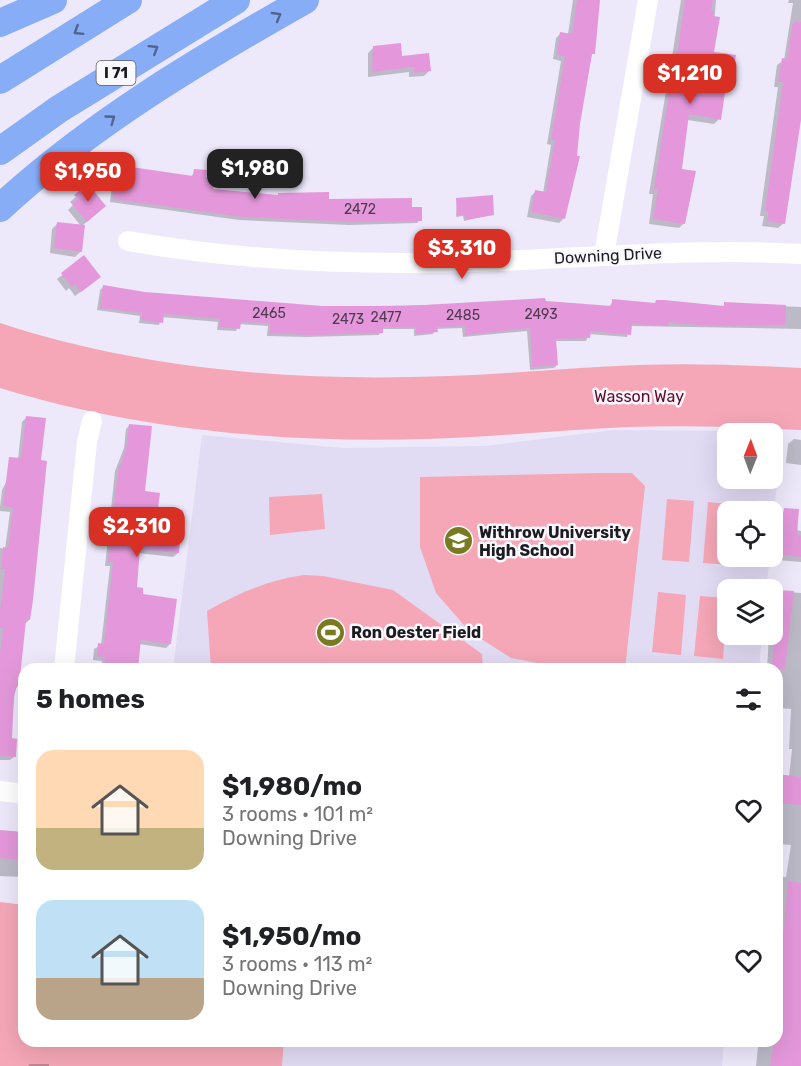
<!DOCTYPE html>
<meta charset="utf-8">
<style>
:root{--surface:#fff;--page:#f6f6f6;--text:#202124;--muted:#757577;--accent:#d93025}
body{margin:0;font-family:Rubik,sans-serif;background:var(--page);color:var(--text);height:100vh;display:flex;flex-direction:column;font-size:22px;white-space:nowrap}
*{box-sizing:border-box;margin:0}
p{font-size:20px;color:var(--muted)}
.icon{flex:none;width:33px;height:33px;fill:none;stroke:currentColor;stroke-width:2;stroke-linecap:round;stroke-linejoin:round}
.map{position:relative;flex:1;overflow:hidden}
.side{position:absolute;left:18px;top:663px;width:765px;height:384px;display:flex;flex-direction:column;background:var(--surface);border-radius:18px;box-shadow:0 6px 24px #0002}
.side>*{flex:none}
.needle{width:39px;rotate:1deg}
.buttons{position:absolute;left:717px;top:423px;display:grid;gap:12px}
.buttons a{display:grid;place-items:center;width:66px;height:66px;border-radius:12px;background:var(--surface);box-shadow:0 6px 24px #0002;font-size:30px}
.price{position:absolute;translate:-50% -51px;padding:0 14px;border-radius:12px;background:var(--accent);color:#fff;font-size:20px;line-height:39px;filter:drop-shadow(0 2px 3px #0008)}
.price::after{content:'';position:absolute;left:50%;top:36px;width:18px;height:14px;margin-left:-9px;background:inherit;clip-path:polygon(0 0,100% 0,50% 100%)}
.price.selected{background:#222;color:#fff}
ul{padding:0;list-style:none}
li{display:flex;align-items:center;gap:18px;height:150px;padding:0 18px}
li span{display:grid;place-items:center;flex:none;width:168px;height:120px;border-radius:18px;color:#555}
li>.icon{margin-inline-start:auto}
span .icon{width:72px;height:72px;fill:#fffc;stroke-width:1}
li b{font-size:26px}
h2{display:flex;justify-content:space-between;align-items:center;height:72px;padding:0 18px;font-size:26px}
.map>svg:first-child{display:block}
.built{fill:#e1dbf4}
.green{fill:#f5a7b7}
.shadow{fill:#0003}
.building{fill:#e498db}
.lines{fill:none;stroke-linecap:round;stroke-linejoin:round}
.minor{stroke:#fff;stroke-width:20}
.highway{stroke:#86adf6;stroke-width:28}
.oneway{stroke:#52648c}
.labels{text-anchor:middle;stroke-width:5;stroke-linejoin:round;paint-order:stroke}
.number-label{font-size:14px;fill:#4f3a50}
.shield{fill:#f9f8fc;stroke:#5f5d63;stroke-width:1.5}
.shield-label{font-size:15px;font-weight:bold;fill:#1d1b22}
.street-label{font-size:16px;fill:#1d1b22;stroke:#f9f8fc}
.park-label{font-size:16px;fill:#63072b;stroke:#f9f8fc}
.poi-label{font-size:16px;font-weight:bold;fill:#1d1b22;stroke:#f9f8fc;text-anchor:start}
</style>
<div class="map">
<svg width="801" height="1066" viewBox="0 0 801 1066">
<rect width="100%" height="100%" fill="#ede9fb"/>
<g class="built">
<polygon points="613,430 738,431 754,433 728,434 728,478 772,478 773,437 781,438 773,525 772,512 728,512 728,556 770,557 766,589 728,590 728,634 762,635 759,669 173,669 202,435 342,448 485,446"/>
<polygon points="284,1041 724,1041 722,1066 282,1066"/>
</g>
<g class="green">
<path d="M0,323C143,370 297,382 448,376C511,374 574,367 638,365C692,363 747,365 801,368V430C744,427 686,425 629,427C561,430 493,437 425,439C283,443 137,430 0,388Z"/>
<polygon points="602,473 632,473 645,486 625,669 564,668 511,658 470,632 436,593 420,547 420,477"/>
<polygon points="322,494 325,529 270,535 269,497"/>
<polygon points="667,499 694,501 689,562 662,560"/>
<polygon points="708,502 736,505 736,511 728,512 728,556 733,557 732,565 703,563"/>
<path d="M304,575L323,576L393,590L482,654L483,669H211L207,611C239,593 268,580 304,575Z"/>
<polygon points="658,592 686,595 681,655 652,652"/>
<polygon points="700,596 727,598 723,659 694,656"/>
<polygon points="0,902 24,905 24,1041 284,1041 282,1066 0,1066"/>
</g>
<g class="shadow">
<polygon points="573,0 594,0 596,37 584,87 564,218 559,223 527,217 531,196 536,191 543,193 551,145 547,144 561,61 553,59 556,38 561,33 568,34"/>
<polygon points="681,0 716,0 712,53 732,72 726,78 719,119 714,124 687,120 681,170 695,172 684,223 679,228 649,224 653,194 649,194 669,73 667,73 668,61 672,57"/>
<polygon points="789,0 801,0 801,107 784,223 778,228 762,226 764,216 760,216 778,87 774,87 777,65 784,60 793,3 788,3"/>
<polygon points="373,48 401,58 430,70 424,76 409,77 409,72 368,77 368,53"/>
<polygon points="131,169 191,177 195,171 205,178 211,190 411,209 420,220 417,223 349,225 239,220 110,202 113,179 117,176 127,177"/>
<polygon points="88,186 99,211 82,226 81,251 75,257 50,253 52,229 57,224 81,226 68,210 73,205 70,202"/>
<polygon points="457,199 492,214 464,221 463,216 456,217"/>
<polygon points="84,258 94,282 75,296 69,288 66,291 57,279"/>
<polygon points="103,287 145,293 321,307 544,303 609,307 613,301 722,307 725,304 733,304 801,307 801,329 630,326 627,337 589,334 586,341 555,341 557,365 554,368 530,370 527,331 463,337 462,328 436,329 433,334 414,336 414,329 382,329 379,335 307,337 267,336 268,326 239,324 236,331 217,330 218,322 162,317 159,325 139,323 140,316 97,310 100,290"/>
<polygon points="26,418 29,620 25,624 18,686 15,689 10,739 14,757 10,760 0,760 0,548 5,549 10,512 0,511 0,507 2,490 18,459 22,422"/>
<polygon points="130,425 144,493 157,509 178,553 173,557 138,553 135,589 170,644 166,648 139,644 137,669 101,669 102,661 93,660 94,649 101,645 110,566 105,566 115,471 124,448 126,429"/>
<polygon points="794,439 801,440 801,465 786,463 788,444"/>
<polygon points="785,510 796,530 801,531 801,562 777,560 771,566 756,565 756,556 772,556 772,542 777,543 779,515"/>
<polygon points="777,591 801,593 801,1066 756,1066 758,1047 741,1045 741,1041 777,1041 777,928 780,928 782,897 777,896 777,877 786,877 791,845 777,844 777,776 789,777 792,749 789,749 791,709 777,708 777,669 767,669 769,634 772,634 772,596"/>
<polygon points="0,832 24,834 24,877 0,876"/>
<polygon points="30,1064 49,1064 49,1066 28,1066"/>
</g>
<g class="building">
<polygon points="577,0 600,0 595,54 592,54 580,124 577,156 580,156 565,219 531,212 535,190 546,192 555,140 551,140 565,56 557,55 560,32 572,34"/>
<polygon points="685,0 713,0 711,11 714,11 713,16 720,17 714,52 736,55 733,72 728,72 721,120 689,114 682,169 696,171 685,224 653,219 658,189 654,189 673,68 671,68 673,54 677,55"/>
<polygon points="793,22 801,22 801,120 785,224 767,221 768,211 765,211 783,82 778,82 782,58 787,59"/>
<polygon points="401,43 402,56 429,53 431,71 414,73 414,67 372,72 373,46"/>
<polygon points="131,167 193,176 194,169 207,170 206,177 209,177 209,182 214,183 213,189 278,195 278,193 329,192 329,199 412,198 412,207 422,207 422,221 353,222 243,217 113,199 116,174 130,176"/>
<polygon points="88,184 106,206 87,222 72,204 78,199 74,195"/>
<polygon points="493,195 494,215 466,220 465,215 457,215 456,198"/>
<polygon points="57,222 85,225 82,252 54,248"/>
<polygon points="84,255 101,277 81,292 75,284 72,287 61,273"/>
<polygon points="103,285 145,292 322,306 407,306 545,298 546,301 612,306 612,299 655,303 656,300 664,300 724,306 724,302 786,305 785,325 707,326 669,322 668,326 632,324 631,335 591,331 590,338 556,339 558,365 532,367 530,328 465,335 465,326 437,327 438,332 416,334 416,327 383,327 383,333 311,335 270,333 270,323 241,322 240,329 219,327 220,319 164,314 163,323 142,320 142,313 100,308"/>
<polygon points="26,416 46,418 41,460 47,461 33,600 30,620 26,620 19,687 17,686 14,696 12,738 17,739 16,757 0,756 0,654 3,628 0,628 0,611 5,569 1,569 3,547 8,548 13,508 3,506 9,457 21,458"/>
<polygon points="129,424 152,426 145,491 160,493 158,508 183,510 179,553 140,549 137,587 143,588 143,594 177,599 171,644 141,640 138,668 104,666 105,657 97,656 98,643 104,644 113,562 108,562 115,496 119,465 121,465 127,443"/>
<polygon points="784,508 799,509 797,535 801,536 801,557 772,554 772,541 781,541"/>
<polygon points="776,590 794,591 785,669 772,669"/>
<polygon points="777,774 801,777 801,805 777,803"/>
<polygon points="0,830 24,832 24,860 0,858"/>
<polygon points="788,881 801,883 801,1066 770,1066 774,1042 777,1042 779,1014 777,1014 777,940 781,940 782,930 784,930"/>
</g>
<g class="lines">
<g class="minor">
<path d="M128,241C252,263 377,266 502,261C602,257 701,248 801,254"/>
<polyline points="604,255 648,0"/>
<polyline points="64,669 87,442 92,421"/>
<polyline points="0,791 24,794"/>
</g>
<g class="highway">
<polyline points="0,23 53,0"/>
<polyline points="0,80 128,0"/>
<polyline points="0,151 59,109 236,0"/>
<path d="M0,208C91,124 197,61 305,0"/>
</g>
</g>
<defs><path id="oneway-chevron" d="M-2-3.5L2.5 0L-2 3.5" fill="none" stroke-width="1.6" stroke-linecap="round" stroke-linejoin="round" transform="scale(1.5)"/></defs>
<g class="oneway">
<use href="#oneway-chevron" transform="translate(277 16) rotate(-30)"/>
<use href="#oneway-chevron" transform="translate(78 31) rotate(148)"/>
<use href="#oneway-chevron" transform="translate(154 49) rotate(-32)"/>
<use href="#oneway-chevron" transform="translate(111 119) rotate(-36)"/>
</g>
<defs>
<symbol id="school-disc" viewBox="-11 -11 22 22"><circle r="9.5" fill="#7a7a21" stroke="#f9f8fc"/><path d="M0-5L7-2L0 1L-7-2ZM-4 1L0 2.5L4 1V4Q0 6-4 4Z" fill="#fff"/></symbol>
<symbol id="stadium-disc" viewBox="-11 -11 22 22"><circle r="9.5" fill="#7a7a21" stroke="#f9f8fc"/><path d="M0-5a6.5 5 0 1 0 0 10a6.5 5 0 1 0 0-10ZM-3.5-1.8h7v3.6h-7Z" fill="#fff"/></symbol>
</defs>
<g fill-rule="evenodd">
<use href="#school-disc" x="442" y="524" width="33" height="33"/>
<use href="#stadium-disc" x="314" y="616" width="33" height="33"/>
</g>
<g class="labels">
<g class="number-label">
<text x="360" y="214">2472</text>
<text x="269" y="318">2465</text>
<text x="541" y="319">2493</text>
<text x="463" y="320">2485</text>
<text x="386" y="322">2477</text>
<text x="348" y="324">2473</text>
</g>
<rect class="shield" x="96.5" y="61" width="39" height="24" rx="4.5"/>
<g class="shield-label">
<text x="116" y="78">I 71</text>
</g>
<g class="street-label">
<text transform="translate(608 255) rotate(-3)" y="6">Downing Drive</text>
</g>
<g class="park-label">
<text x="639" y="402">Wasson Way</text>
</g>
<g class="poi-label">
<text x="479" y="538">Withrow University<tspan x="479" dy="18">High School</tspan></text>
<text x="351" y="638">Ron Oester Field</text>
</g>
</g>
</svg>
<div class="buttons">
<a><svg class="needle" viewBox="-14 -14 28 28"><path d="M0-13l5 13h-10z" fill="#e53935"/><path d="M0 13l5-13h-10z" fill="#757577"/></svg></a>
<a><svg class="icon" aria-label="locate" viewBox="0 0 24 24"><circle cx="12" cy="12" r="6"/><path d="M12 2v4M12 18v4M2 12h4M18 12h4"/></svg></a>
<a><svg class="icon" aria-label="layers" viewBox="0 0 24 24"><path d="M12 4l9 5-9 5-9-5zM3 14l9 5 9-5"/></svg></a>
</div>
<b class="price" style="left:690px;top:105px">$1,210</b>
<b class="price selected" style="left:255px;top:200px">$1,980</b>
<b class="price" style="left:88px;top:203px">$1,950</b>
<b class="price" style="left:462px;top:280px">$3,310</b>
<b class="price" style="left:137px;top:558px">$2,310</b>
<section class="side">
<h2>5 homes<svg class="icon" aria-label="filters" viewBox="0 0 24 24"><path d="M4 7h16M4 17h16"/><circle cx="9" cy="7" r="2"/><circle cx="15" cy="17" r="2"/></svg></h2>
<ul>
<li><span style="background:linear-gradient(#ffd9b3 65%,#c2b280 0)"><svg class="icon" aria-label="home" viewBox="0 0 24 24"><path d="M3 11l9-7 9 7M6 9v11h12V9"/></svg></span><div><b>$1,980/mo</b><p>3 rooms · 101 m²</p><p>Downing Drive</p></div><svg class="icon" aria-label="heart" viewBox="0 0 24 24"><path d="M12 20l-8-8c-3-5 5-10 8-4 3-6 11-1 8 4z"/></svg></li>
<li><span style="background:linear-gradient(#bfe0f5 65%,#b9a48a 0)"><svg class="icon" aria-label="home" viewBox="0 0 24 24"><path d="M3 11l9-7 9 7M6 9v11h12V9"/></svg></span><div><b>$1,950/mo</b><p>3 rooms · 113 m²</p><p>Downing Drive</p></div><svg class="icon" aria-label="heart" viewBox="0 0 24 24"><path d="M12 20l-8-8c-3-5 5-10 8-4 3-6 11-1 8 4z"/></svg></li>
</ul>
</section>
</div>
